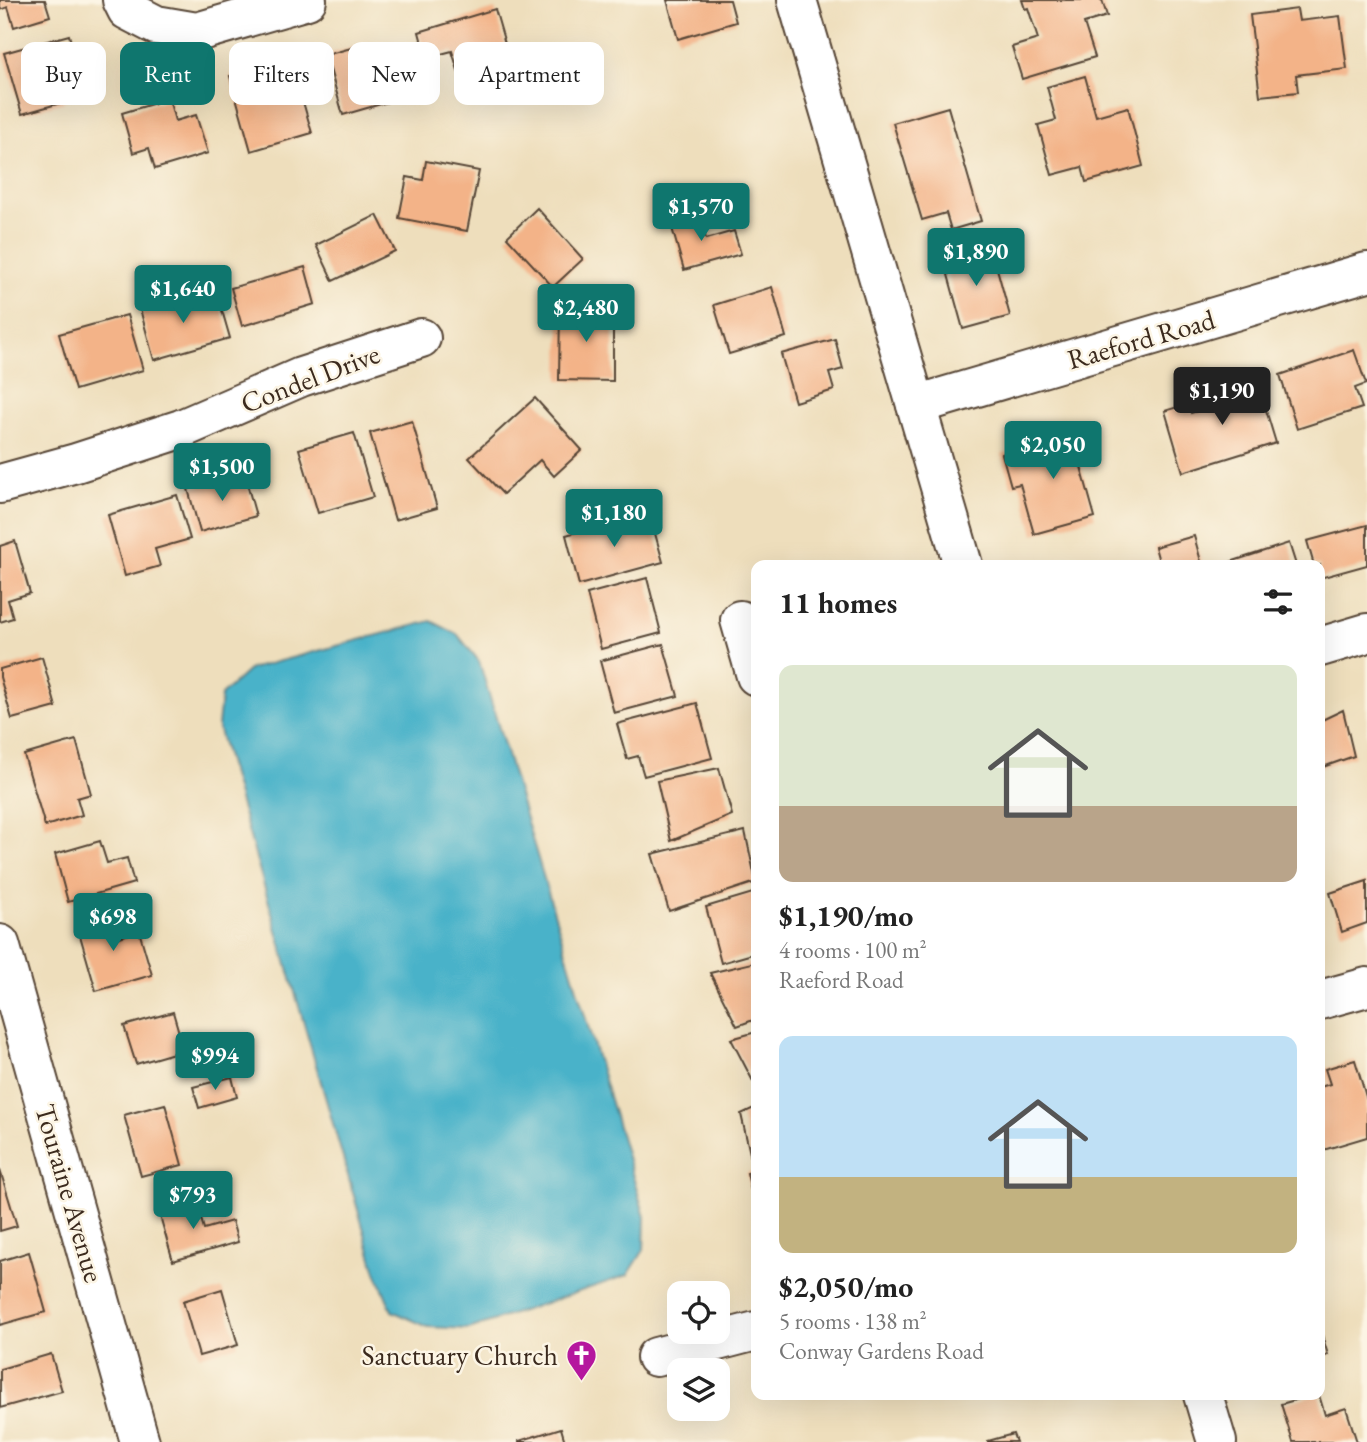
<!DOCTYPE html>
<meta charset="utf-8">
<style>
:root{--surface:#fff;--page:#f6f6f6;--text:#222;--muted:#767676;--accent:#0f766e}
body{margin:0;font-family:"EB Garamond",serif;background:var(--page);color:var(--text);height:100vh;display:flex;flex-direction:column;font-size:26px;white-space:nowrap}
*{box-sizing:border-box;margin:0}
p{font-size:23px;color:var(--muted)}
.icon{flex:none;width:38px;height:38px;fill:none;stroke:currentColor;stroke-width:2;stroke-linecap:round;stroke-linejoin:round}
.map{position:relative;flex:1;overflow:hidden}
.sheet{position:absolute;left:751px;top:560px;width:574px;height:840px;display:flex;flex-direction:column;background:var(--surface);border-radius:14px;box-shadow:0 7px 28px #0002}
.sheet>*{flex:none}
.banner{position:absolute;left:21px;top:42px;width:625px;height:63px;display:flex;gap:14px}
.tools{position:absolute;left:667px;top:1281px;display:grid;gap:14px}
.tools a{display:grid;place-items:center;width:63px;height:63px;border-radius:14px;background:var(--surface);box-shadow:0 7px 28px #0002;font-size:35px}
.price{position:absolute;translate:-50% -60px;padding:0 16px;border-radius:7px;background:var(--accent);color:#fff;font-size:23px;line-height:46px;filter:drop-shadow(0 2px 4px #0008)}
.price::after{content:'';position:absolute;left:50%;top:42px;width:21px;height:16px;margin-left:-10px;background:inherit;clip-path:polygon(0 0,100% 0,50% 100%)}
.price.active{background:#222;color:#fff}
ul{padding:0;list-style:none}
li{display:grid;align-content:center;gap:14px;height:371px;padding:0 28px}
li span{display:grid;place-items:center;height:217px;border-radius:14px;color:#555}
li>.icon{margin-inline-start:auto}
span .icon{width:126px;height:126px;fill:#fffc;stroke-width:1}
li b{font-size:30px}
h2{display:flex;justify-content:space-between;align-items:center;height:84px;padding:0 28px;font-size:30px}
.chip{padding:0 24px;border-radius:14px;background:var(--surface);box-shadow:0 7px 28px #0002;font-size:24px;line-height:63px}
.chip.active{background:var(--accent);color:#fff}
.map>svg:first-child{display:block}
.water{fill:#4ab2c9;stroke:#426e74;stroke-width:2}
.building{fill:#f3b388}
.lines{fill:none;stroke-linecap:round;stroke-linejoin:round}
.minor-casing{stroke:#564536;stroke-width:42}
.minor{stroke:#fff;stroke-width:38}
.labels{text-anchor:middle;stroke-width:5;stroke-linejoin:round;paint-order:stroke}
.street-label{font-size:28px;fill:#3b2a1e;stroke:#fcf5e5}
.poi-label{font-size:28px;fill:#3b2a1e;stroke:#fcf5e5;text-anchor:end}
</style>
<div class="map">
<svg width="1367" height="1442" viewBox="0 0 1367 1442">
<rect width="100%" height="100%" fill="#fcf5e5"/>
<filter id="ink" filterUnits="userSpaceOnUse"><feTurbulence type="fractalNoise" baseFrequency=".0143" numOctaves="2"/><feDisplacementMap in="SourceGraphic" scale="14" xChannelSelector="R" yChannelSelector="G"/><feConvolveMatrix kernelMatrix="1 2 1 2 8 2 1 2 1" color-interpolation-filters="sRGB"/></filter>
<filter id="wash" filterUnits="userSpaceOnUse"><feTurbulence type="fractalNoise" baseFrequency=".00686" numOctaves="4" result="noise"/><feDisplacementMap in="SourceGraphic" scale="28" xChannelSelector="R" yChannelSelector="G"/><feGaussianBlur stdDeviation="1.57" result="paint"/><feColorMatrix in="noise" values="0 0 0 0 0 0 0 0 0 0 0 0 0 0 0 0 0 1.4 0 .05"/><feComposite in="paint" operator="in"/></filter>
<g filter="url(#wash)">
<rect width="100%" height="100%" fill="#eedebc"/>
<polygon class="water" points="431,621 457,634 479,661 645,1217 644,1250 628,1275 469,1329 428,1327 392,1311 376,1272 218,727 221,695 250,669"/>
<g id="blocks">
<g class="building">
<polygon points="0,0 45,0 50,16 14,27 8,7 0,10"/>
<polygon points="667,0 730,0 736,22 678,39"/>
<polygon points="1022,0 1102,0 1107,16 1084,23 1095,57 1022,79 1012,47 1038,39 1028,8 1025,9"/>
<polygon points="495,9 512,68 462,83 452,51 426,58 419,32"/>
<polygon points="1297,9 1299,21 1340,16 1347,69 1296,75 1298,92 1260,96 1250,15"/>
<polygon points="69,35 77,62 54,68 64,102 22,114 4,53"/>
<polygon points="362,45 367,65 387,59 398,99 343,115 326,55"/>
<polygon points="253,70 259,92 297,81 312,133 251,151 230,76"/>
<polygon points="1085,76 1096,116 1128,107 1143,166 1086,182 1082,167 1052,175 1038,125 1056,120 1047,87"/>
<polygon points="169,99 175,121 196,115 208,153 155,169 149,148 133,153 122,113"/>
<polygon points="948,107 981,221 951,230 946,213 922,220 893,123"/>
<polygon points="426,161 479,171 467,231 399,218 407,177 423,180"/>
<polygon points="537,208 583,259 553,287 507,237"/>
<polygon points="699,213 706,239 734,231 741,254 684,270 670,221"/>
<polygon points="377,215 395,251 333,281 316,245"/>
<polygon points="965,247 969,260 993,254 1010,316 963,329 942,253"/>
<polygon points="305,267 315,304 242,326 231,288"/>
<polygon points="772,287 786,337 729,354 714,305"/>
<polygon points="197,293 200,305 219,300 230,338 154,360 140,309"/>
<polygon points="560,307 613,307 613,381 559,380"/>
<polygon points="127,315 143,370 75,390 59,334"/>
<polygon points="835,339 843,369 829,373 834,390 795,402 781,354"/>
<polygon points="1354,350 1366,384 1355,388 1362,408 1297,429 1280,375"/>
<polygon points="1256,377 1276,443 1183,472 1165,411 1188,404 1191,413 1223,403 1219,387"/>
<polygon points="535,398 582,450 554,476 540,460 503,494 469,458"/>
<polygon points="412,421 437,508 395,520 370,433"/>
<polygon points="1090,430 1096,451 1078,456 1095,517 1034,534 1020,484 1011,486 1002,454"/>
<polygon points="354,433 373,497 318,513 299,449"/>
<polygon points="244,473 256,516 200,532 188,489"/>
<polygon points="177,495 190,539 155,549 160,566 125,576 108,515"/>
<polygon points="649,512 663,562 579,585 566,535"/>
<polygon points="1367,525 1367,565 1320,578 1320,565 1314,565 1307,541"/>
<polygon points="1194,536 1202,565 1160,565 1155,547"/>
<polygon points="15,541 30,593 8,600 13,618 0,622 0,546"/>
<polygon points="1289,543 1296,565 1221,565"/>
<polygon points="647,578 661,633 601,649 587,594"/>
<polygon points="663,644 678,696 614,713 600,661"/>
<polygon points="42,657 56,707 12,719 0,677 0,669"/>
<polygon points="697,703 712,758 644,776 638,756 627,759 617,724"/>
<polygon points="1343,710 1354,756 1320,768 1320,721"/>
<polygon points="76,740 91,794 77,798 82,815 45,826 24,755"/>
<polygon points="719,768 732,815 671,841 657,781"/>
<polygon points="745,831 756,882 669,911 652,854"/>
<polygon points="100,841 107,863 127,858 134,883 68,902 55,854"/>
<polygon points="1367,881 1367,923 1342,932 1330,893"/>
<polygon points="756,892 756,953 721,963 706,907"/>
<polygon points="114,914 120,937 139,931 152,975 96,991 77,925"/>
<polygon points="756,962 756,1019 737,1026 710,973"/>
<polygon points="173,1012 184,1050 136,1064 124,1026"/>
<polygon points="756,1032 756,1087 731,1039"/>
<polygon points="1355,1060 1367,1100 1367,1137 1320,1151 1320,1087 1330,1084 1325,1069"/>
<polygon points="232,1077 237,1097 199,1108 193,1087"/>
<polygon points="165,1104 182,1165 141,1176 124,1115"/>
<polygon points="756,1107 756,1157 751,1158 741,1114"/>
<polygon points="0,1170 17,1226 0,1231"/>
<polygon points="756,1171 756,1208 755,1208 747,1173"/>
<polygon points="195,1198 204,1229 232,1221 238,1242 173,1261 158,1209"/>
<polygon points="29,1252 46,1312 0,1325 0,1261"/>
<polygon points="222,1289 238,1345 199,1356 183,1301"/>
<polygon points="1320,1328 1328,1355 1320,1358"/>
<polygon points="51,1354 62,1391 0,1408 0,1369"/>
<polygon points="1313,1395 1319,1395 1325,1415 1346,1408 1357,1442 1293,1442 1281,1404"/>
<polygon points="561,1428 565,1442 519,1442 519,1441"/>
<polygon points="1013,1434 1016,1442 988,1442 988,1441"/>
</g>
</g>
</g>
<g filter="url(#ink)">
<use href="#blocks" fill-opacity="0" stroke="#564536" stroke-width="2"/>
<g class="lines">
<defs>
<g id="minor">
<polyline points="122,0 127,10 156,25 197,32 307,0"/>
<polyline points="797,0 963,565"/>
<polyline points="916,405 1367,272"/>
<polyline points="0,484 76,463 181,429 301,377 421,338"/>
<polyline points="740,620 756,676"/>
<polyline points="1320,647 1367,633"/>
<polyline points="0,944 140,1442"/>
<polyline points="1320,1000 1367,987"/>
<polyline points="656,1357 756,1331"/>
<polyline points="1203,1395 1217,1442"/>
</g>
</defs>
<use href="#minor" class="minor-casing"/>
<use href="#minor" class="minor"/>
</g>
</g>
<defs>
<symbol id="church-pin" viewBox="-11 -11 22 30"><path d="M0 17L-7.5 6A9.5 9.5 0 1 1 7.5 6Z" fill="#b5179e" stroke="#fcf5e5"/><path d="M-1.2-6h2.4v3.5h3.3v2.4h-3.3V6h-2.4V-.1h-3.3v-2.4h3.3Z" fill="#fff"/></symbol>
</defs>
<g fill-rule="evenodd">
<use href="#church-pin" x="564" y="1338" width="35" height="47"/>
</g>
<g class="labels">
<g class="street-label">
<text transform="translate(1141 339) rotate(-16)" y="10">Raeford Road</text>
<text transform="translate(310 378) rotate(-21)" y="10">Condel Drive</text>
<text transform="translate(70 1193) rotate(74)" y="10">Touraine Avenue</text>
</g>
<g class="poi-label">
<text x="558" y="1365">Sanctuary Church</text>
</g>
</g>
</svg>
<div class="tools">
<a><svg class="icon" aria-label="locate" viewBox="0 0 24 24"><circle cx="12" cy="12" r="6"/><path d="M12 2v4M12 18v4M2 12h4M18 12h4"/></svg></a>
<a><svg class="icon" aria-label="layers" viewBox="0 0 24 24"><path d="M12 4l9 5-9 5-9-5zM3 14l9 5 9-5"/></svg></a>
</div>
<b class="price" style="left:701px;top:243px">$1,570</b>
<b class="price" style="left:976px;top:288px">$1,890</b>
<b class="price" style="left:183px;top:325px">$1,640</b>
<b class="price" style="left:586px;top:344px">$2,480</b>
<b class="price active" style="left:1222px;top:427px">$1,190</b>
<b class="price" style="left:1053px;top:481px">$2,050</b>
<b class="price" style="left:222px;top:503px">$1,500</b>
<b class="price" style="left:614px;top:549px">$1,180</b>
<b class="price" style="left:113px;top:953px">$698</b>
<b class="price" style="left:215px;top:1092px">$994</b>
<b class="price" style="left:193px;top:1231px">$793</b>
<div class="banner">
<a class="chip">Buy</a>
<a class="chip active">Rent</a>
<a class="chip">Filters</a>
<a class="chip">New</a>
<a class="chip">Apartment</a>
</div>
<section class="sheet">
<h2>11 homes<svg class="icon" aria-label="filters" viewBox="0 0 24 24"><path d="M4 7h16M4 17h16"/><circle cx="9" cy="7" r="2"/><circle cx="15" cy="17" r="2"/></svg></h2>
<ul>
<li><span style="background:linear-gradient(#dfe7d0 65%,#b9a48a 0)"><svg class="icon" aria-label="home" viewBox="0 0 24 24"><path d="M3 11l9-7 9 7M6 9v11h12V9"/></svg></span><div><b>$1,190/mo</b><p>4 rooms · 100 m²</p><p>Raeford Road</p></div></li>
<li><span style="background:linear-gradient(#bfe0f5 65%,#c2b280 0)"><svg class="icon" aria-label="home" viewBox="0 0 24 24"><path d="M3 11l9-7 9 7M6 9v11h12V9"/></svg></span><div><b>$2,050/mo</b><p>5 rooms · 138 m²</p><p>Conway Gardens Road</p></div></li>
</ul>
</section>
</div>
